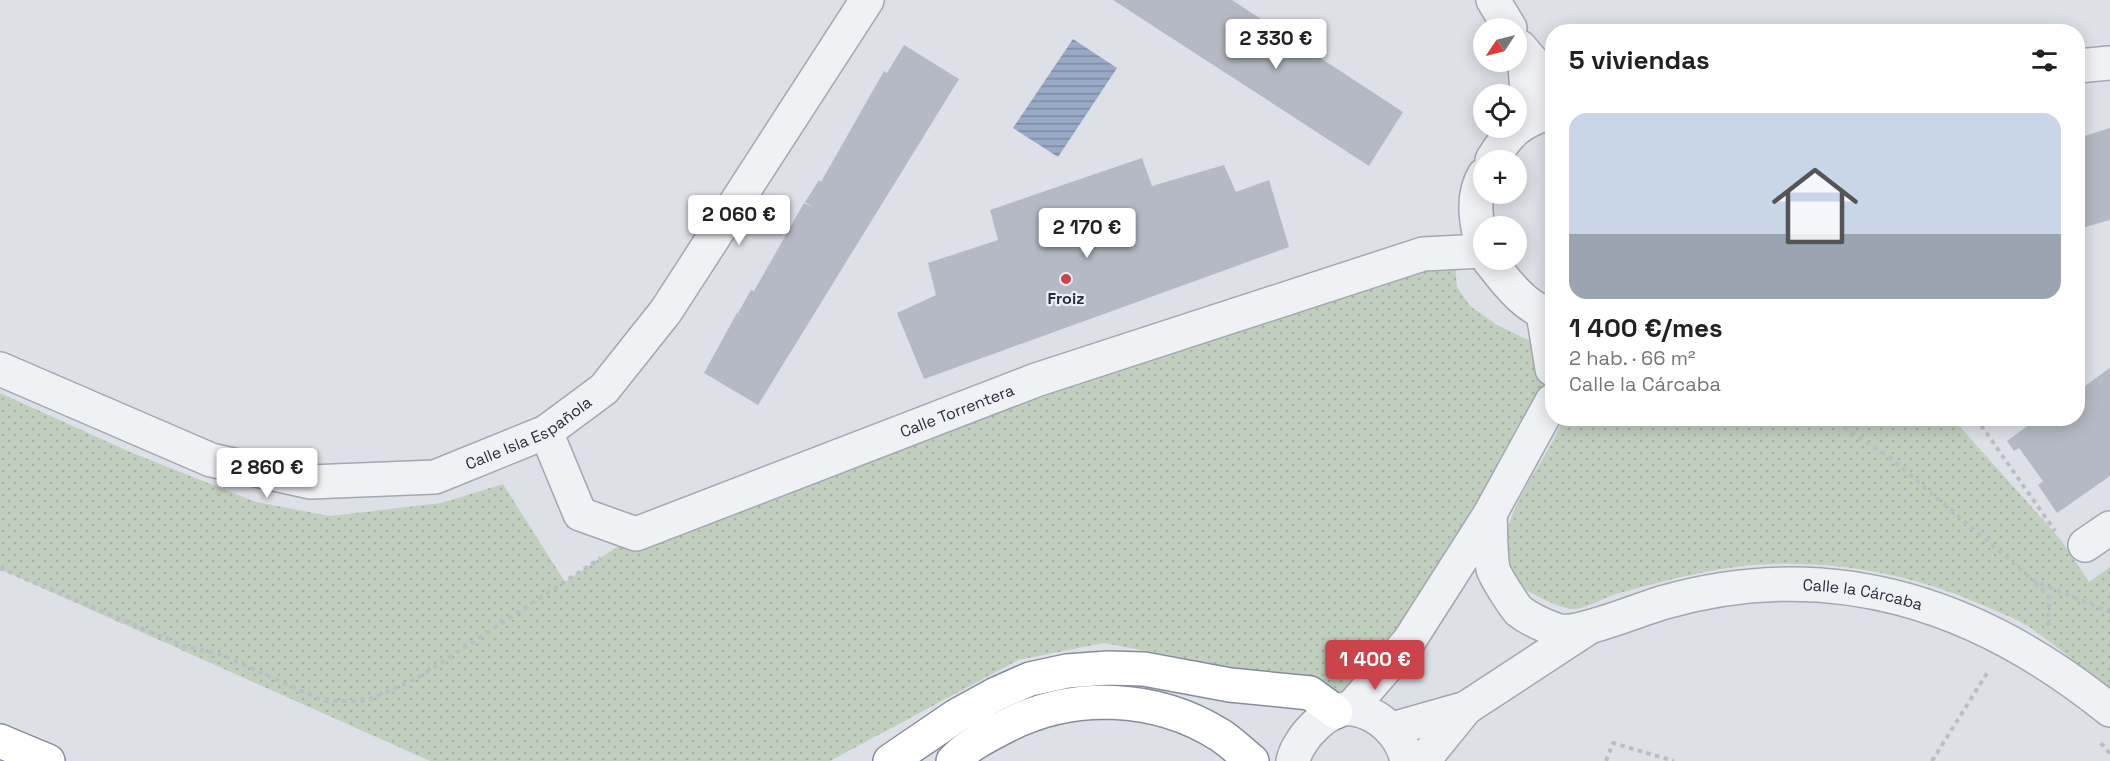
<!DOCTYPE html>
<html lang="es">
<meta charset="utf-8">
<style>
:root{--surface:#fff;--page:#f2f2f2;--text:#222;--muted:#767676;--accent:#cb434b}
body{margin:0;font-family:"Space Grotesk",sans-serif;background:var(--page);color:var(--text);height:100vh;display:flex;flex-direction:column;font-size:22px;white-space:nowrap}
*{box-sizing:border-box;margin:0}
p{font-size:20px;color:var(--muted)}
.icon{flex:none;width:33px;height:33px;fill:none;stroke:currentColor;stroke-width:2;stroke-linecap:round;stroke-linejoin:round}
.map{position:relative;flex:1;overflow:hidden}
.side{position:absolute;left:1545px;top:24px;width:540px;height:402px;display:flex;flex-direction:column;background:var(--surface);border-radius:24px;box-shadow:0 3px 15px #0003}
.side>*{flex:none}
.needle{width:39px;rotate:235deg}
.tools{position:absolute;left:1473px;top:18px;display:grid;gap:12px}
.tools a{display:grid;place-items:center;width:54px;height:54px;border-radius:50%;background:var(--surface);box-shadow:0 3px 15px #0003;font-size:30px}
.price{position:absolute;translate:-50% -51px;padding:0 14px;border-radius:6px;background:#fff;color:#222;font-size:20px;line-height:39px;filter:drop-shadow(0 2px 3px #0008)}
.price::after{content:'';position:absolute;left:50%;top:36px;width:18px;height:14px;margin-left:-9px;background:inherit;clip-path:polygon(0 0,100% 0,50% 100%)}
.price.on{background:var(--accent);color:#fff}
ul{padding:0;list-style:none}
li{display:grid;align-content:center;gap:12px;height:318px;padding:0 24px}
li span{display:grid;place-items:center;height:186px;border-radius:18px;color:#555}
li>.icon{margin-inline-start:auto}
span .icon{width:108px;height:108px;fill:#fffc;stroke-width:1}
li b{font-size:26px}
h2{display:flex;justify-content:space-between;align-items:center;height:72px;padding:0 24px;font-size:26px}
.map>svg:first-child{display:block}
.grass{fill:url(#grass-dots)}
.water{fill:url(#water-rules)}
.building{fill:#b4b9c3}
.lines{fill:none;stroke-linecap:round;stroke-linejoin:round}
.minor-casing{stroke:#a3a7b1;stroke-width:36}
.highway-casing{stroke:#858c9d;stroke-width:36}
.path{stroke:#bcbec5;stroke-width:4;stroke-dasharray:4.5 4.5;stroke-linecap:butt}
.minor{stroke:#f0f1f5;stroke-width:33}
.highway{stroke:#fff;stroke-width:33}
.poi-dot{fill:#cb434b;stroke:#eceff4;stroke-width:2}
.labels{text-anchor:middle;stroke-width:4.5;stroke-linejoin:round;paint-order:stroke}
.poi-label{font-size:16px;font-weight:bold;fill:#272d3d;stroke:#eceff4}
.street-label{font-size:16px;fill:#272d3d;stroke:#eceff4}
</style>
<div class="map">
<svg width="2110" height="761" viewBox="0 0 2110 761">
<defs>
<pattern id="grass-dots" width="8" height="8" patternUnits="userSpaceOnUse" patternTransform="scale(1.5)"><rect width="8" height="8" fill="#c1d0be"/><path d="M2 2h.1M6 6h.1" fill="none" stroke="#a6b3a4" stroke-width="1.8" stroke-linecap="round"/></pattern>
<pattern id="water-rules" width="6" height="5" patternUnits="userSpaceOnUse" patternTransform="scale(1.5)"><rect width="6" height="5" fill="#98aac6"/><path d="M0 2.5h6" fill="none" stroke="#7c8ba2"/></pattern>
</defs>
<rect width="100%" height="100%" fill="#dde0e7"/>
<g class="grass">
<polygon points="1454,253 1457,287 1470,306 1497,325 1534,343 1552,385 1351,708 1271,687 1190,659 1104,643 1018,660 830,761 430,761 0,569 0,393 130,452 256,502 330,516 441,503 503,484 565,582 636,534"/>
<path d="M1563,419H1953L2061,540L2089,582L2110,567V690C2083,669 2056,645 2028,626C2015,618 2000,613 1987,607C1914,574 1833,559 1753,565C1707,569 1660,582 1616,594C1603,598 1586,609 1573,609C1558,608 1517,589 1511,575C1487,521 1546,467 1563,419Z"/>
</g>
<polygon class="water" points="1073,39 1117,68 1058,157 1013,128"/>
<g class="building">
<polygon points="1113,0 1232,0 1403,112 1369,166"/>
<polygon points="904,45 959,79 758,405 704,373 737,313 745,317 738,313 751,290 754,291 804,203 813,207 805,202 819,180 821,182 884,71 887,73"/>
<polygon points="2110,128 2110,220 2078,229 2078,138"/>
<polygon points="1142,158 1152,186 1224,165 1236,192 1269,180 1289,247 924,379 897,313 936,295 928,263 998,240 990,210"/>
<polygon points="2110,368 2110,476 2057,513 2038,485 2043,481 2019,448 2014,451 2007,441 2039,418 2078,418 2078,391"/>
</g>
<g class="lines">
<defs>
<g id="minor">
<polyline points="1493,0 1510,28"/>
<polyline points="1520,47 1552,85"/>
<polyline points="1524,53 1529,119"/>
<polyline points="2078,66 2110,63"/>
<path d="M1492,160C1510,130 1519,123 1552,111"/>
<path d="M1484,175C1470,198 1477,228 1484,252"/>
<path d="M1489,260C1503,278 1528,313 1552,313"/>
<polyline points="1543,313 1552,369"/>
<path id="s1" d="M0,369L211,460L310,482L435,477L546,432L604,389L666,311L867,0"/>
<path id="s2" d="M546,432L580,514L636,534L1036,380L1423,254L1483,251"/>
<path id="s3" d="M1490,514C1491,532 1490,551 1493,569C1495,576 1514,606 1519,611C1528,618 1545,626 1556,630C1576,637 1642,608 1665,602C1832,555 1979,604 2110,710"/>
<polyline points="2085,545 2110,528"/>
<polyline points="1351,708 1409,641 1490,514 1552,401"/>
<polyline points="1392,729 1466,708"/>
<path d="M1293,761C1297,740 1328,705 1353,709C1379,713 1402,735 1407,761"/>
<polyline points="1423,761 1466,708 1588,628"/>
</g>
<g id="highway">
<polyline points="0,741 48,761"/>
<polyline points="890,761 956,716 996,694 1030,679 1067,671 1108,668 1144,669 1230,685 1310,693 1336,712"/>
<path d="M953,761C968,745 987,736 1006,726C1073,691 1156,695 1220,735C1231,742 1242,753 1252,761"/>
</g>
</defs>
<use href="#minor" class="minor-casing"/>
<use href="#highway" class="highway-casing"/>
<g class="path">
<polyline points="1828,418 1888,456 2034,581 2110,612"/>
<polyline points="1976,418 2055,531"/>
<polyline points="0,568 184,646 222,655 324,701 365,701 416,679 601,558"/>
<polyline points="2035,582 2049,597 2048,626"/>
<polyline points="2101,743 2110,754"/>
<polyline points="1606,761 1613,743 1674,761"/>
<polyline points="1932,761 1989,670"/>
</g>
<use href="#minor" class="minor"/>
<use href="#highway" class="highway"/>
</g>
<circle class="poi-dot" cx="1066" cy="279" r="6"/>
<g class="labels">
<g class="poi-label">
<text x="1066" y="304">Froiz</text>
</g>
<g class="street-label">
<text dy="6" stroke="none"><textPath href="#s2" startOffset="492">Calle Torrentera</textPath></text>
<text dy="6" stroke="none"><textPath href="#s1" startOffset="560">Calle Isla Española</textPath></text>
<text dy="6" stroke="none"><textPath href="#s3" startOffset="460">Calle la Cárcaba</textPath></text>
</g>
</g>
</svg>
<div class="tools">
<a><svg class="needle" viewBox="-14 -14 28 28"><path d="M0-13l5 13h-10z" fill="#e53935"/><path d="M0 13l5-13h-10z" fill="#767676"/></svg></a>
<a><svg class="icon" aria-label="locate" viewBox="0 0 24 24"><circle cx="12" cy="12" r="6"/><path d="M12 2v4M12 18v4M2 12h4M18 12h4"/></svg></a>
<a>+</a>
<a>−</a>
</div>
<b class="price" style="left:1276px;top:70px">2 330 €</b>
<b class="price" style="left:739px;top:246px">2 060 €</b>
<b class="price" style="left:1087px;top:259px">2 170 €</b>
<b class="price" style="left:267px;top:499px">2 860 €</b>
<b class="price on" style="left:1375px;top:691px">1 400 €</b>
<section class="side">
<h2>5 viviendas<svg class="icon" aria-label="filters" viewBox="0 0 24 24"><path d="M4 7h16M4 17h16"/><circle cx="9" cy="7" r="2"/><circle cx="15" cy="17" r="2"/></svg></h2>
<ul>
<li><span style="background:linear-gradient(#c9d6e8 65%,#9aa5b1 0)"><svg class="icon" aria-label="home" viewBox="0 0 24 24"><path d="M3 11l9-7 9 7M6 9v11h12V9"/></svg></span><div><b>1 400 €/mes</b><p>2 hab. · 66 m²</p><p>Calle la Cárcaba</p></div></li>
</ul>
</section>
</div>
